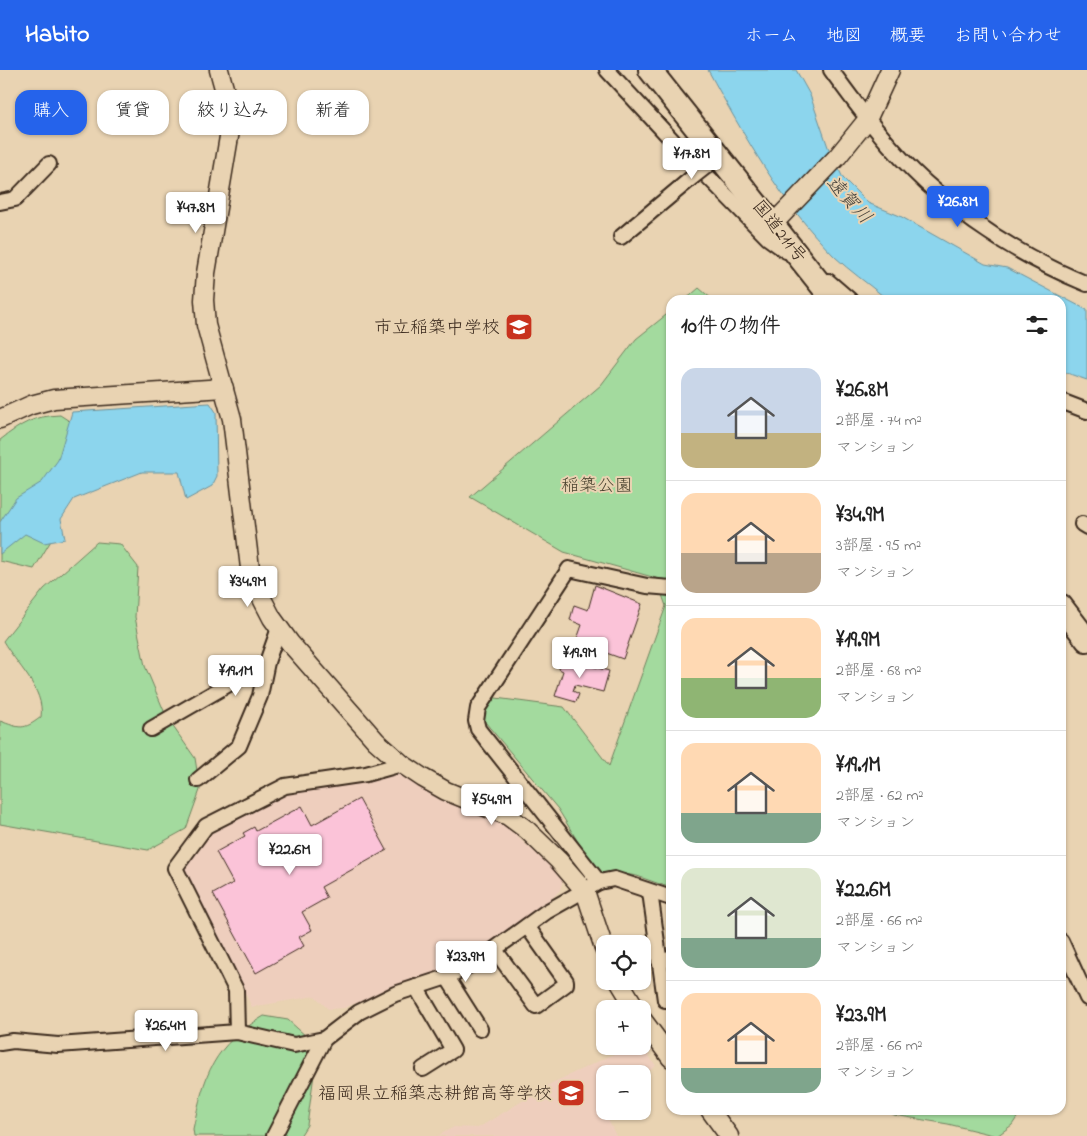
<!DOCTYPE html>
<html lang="ja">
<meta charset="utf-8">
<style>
:root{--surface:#fff;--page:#f6f6f6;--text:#222;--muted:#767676;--line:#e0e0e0;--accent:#2563eb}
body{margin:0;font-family:"Indie Flower","Klee One",sans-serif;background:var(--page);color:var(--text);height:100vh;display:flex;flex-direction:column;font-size:19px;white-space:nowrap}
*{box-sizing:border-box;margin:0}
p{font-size:16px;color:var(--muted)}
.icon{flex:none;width:28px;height:28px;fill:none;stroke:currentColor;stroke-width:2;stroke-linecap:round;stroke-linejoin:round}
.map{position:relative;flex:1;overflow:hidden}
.sheet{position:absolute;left:666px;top:225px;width:400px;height:820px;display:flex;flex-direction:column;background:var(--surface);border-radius:15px;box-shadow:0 1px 4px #0004}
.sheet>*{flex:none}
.guide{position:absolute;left:15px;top:20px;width:475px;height:45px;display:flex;gap:10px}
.controls{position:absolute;left:596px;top:865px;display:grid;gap:10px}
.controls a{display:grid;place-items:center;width:55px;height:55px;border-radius:10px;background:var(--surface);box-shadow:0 1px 4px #0004;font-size:25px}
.price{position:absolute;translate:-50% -42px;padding:0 11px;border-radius:5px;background:#fff;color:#222;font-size:16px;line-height:32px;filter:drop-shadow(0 1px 2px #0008)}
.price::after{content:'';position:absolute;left:50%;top:30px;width:15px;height:11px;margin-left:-8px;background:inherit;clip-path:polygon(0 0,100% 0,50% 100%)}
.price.active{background:var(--accent);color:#fff}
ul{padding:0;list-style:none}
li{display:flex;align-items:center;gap:15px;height:125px;padding:0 15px}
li+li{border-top:1px solid var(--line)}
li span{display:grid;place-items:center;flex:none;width:140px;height:100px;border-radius:15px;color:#555}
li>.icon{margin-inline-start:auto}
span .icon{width:60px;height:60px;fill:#fffc;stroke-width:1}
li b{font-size:21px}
h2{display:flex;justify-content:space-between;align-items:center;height:60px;padding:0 15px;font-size:21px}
.pill{padding:0 18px;border-radius:15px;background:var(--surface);box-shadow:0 1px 4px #0004;font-size:18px;line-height:45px}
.pill.active{background:var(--accent);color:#fff}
header{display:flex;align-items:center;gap:30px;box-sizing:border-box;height:70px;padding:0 25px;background:var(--accent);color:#fff}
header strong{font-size:24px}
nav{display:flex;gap:28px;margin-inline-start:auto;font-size:18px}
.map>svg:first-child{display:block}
.built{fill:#eecebd}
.green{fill:#a3da9e;stroke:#6f825e}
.water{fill:#8cd5ed;stroke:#6c919a}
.building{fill:#fbc3d8;stroke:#3b2a1e}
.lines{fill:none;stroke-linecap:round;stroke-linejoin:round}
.minor-casing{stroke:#3b2a1e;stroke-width:18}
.tertiary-casing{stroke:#3b2a1e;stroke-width:21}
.trunk-casing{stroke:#3b2a1e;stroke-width:26}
.minor{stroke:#e9d3b2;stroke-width:14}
.tertiary{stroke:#e9d3b2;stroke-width:18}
.trunk{stroke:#e9d3b2;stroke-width:22}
.minor-bridge-casing{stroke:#3b2a1e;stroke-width:18;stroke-linecap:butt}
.minor-bridge{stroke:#e9d3b2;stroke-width:14}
.labels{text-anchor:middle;stroke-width:4;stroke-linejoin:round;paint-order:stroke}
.street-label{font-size:18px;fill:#3b2a1e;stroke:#e9d3b2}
.poi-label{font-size:18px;fill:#3b2a1e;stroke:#e9d3b2;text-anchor:end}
.park-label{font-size:18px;fill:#4b4431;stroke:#e9d3b2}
.water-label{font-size:19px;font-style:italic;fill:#47443d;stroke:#e9d3b2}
</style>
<header>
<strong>Habito</strong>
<nav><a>ホーム</a><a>地図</a><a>概要</a><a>お問い合わせ</a></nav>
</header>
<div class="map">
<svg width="1087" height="1066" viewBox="0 0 1087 1066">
<rect width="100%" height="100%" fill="#e9d3b2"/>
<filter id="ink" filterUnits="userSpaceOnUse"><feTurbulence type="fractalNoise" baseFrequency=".02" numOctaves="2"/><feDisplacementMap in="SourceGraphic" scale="10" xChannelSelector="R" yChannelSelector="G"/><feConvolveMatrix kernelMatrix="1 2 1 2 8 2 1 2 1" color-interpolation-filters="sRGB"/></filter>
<g filter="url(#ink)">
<g class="built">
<polygon points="400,702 430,722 501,752 559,804 563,810 560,820 548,833 485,879 467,889 344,938 328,939 315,926 252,937 183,799 209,759 287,719"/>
<polygon points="631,976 642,976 656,996 643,1005 605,1004 605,1032 601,1035 616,1066 437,1066 454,1057 478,1058 552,1013"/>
</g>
<g class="green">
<polygon points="699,218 713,230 685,230"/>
<polygon points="671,241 671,818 637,806 619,803 597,803 558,739 485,652 482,641 488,627 564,637 609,696 666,536 656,508 564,482 470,427 601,315 636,269"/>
<path d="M60,345L80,358L52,469L34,499L0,491V370C21,354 33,346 60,345Z"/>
<path d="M97,472L120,474L138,497L135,547L145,596L167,648L195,688L200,720L186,759L148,780L0,754V651C20,658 23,661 41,647C45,619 16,594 3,571L44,519Z"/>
<path d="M264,946L288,950L307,967L316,990L307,1055L300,1066H194L193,1059C205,1003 212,977 264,946Z"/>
<polygon points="886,1040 1022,1040 1012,1055 997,1066 948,1054 894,1045"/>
</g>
<g class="water">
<path d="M708,0H796L810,25L828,77L843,108L868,133L900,146L985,194L1007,198L1087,240V310L1061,301V230H890L883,226C867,213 850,201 835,187C782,134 744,66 708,0Z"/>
<polygon points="210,333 216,342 217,406 212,416 186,430 179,402 142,402 74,429 61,449 65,469 44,473 25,464 0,484 0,452 16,428 42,412 58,390 72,342"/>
</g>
<g class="building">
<polygon points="595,515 642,534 623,589 576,572 582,555 570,550 574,535 588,540"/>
<polygon points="562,588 609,601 603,622 575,615 573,621 579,624 576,632 555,626 563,601 559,599"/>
<polygon points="359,729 387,780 321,817 327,828 302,842 312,860 299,867 304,876 256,903 213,824 233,813 216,782 245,766 243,763 254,757 256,761 302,736 312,755"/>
</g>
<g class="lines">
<defs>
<g id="minor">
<polyline points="607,0 673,71 768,168 786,181"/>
<path d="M831,0C860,40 890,80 926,113C973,156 1029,190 1087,214"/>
<polyline points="0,132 15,129 49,94"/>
<polyline points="621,167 694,106"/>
<polyline points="828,211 850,230"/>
<polyline points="1061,331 1087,341"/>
<polyline points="1082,454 1087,457"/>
<polyline points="151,659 267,592 279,558"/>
<polyline points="198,710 239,676 260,626 267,592"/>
<polyline points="599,812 478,659 476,651 478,638 569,499 647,516 671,518"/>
<polyline points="650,822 665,930 671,929"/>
<polyline points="1061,871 1087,928"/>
<polyline points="495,880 536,936 566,914 566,911 527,856"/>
<polyline points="659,891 671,889"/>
<polyline points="447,907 480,959"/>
<polyline points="416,917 453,980 423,999"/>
<polyline points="237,962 236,920 175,798 206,756 285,716 366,704 402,694"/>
<polyline points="0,973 13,971 58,975 237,962 294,975 324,969"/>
<polyline points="274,1066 324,969 359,942 395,924 447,907 481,889 546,842 599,812 614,809 671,828"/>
</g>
<g id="tertiary">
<polyline points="219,0 227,29 231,55 206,203 204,230 206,255 232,349 250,498 259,523 272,548 290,573 376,671 402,694 423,708 446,721 508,746 527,760 559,791 585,821 605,881"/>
<polyline points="774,153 838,86 867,50 890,0"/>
<polyline points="0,349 31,335 54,329 224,318"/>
<polyline points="619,911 636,939"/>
<polyline points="642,949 671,988"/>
<polyline points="710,1040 729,1066"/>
</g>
<g id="trunk">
<polyline points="650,0 833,230"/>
<polyline points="1061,536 1087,570"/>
</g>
</defs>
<use href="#minor" class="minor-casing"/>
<use href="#tertiary" class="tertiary-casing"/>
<use href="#trunk" class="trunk-casing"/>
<use href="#minor" class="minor"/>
<use href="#tertiary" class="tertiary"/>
<use href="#trunk" class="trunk"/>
<defs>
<polyline id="minor-bridge" points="694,106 708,95"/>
</defs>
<use href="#minor-bridge" class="minor-bridge-casing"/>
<use href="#minor-bridge" class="minor-bridge"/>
</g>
</g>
<defs>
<symbol id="school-square" viewBox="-11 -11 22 22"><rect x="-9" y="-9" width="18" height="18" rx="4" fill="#c8321e" stroke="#e9d3b2"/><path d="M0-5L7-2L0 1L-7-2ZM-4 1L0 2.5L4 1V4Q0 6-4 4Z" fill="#fff"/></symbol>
</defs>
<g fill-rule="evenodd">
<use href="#school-square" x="503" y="241" width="32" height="32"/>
<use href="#school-square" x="555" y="1007" width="32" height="32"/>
</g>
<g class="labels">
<g class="street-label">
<text transform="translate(780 161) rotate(51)" y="6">国道211号</text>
</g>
<g class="poi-label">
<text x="500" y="263">市立稲築中学校</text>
<text x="552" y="1029">福岡県立稲築志耕館高等学校</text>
</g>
<g class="park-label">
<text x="597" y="421">稲築公園</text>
</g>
<g class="water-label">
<text transform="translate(850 129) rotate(47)" y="7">遠賀川</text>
</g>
</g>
</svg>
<div class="controls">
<a><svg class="icon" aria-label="locate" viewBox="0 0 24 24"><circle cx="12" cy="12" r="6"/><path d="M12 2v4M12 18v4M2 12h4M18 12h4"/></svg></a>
<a>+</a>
<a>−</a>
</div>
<b class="price" style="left:692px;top:110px">¥17.8M</b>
<b class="price active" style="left:958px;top:158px">¥26.8M</b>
<b class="price" style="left:196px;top:164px">¥47.8M</b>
<b class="price" style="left:248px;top:538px">¥34.9M</b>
<b class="price" style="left:580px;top:609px">¥19.9M</b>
<b class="price" style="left:236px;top:627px">¥19.1M</b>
<b class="price" style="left:492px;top:756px">¥54.9M</b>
<b class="price" style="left:290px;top:806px">¥22.6M</b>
<b class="price" style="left:466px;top:913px">¥23.9M</b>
<b class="price" style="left:166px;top:982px">¥26.4M</b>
<div class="guide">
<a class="pill active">購入</a>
<a class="pill">賃貸</a>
<a class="pill">絞り込み</a>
<a class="pill">新着</a>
</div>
<section class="sheet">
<h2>10件の物件<svg class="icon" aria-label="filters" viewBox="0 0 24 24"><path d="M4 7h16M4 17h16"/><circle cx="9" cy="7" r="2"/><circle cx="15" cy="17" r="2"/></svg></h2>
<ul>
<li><span style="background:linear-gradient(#c9d6e8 65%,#c2b280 0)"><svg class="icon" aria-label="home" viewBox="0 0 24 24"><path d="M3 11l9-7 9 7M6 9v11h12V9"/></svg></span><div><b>¥26.8M</b><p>2部屋 · 74 m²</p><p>マンション</p></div></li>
<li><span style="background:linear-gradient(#ffd9b3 60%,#b9a48a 0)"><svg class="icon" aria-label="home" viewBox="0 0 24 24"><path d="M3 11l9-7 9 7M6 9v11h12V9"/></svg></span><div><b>¥34.9M</b><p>3部屋 · 95 m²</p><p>マンション</p></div></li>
<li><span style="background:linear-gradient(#ffd9b3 60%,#8fb573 0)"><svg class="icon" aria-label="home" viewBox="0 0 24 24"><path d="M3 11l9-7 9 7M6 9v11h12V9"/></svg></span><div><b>¥19.9M</b><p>2部屋 · 68 m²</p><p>マンション</p></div></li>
<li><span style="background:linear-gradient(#ffd9b3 70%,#7fa58c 0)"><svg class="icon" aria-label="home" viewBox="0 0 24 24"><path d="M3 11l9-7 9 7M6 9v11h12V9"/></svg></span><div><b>¥19.1M</b><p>2部屋 · 62 m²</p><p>マンション</p></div></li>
<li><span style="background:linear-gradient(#dfe7d0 70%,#7fa58c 0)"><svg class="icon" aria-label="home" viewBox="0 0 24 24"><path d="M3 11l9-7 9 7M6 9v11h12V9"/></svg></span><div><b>¥22.6M</b><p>2部屋 · 66 m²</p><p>マンション</p></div></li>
<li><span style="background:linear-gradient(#ffd9b3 75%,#7fa58c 0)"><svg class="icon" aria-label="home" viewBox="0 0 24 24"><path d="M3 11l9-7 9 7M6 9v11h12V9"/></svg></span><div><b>¥23.9M</b><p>2部屋 · 66 m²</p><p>マンション</p></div></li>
</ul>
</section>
</div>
